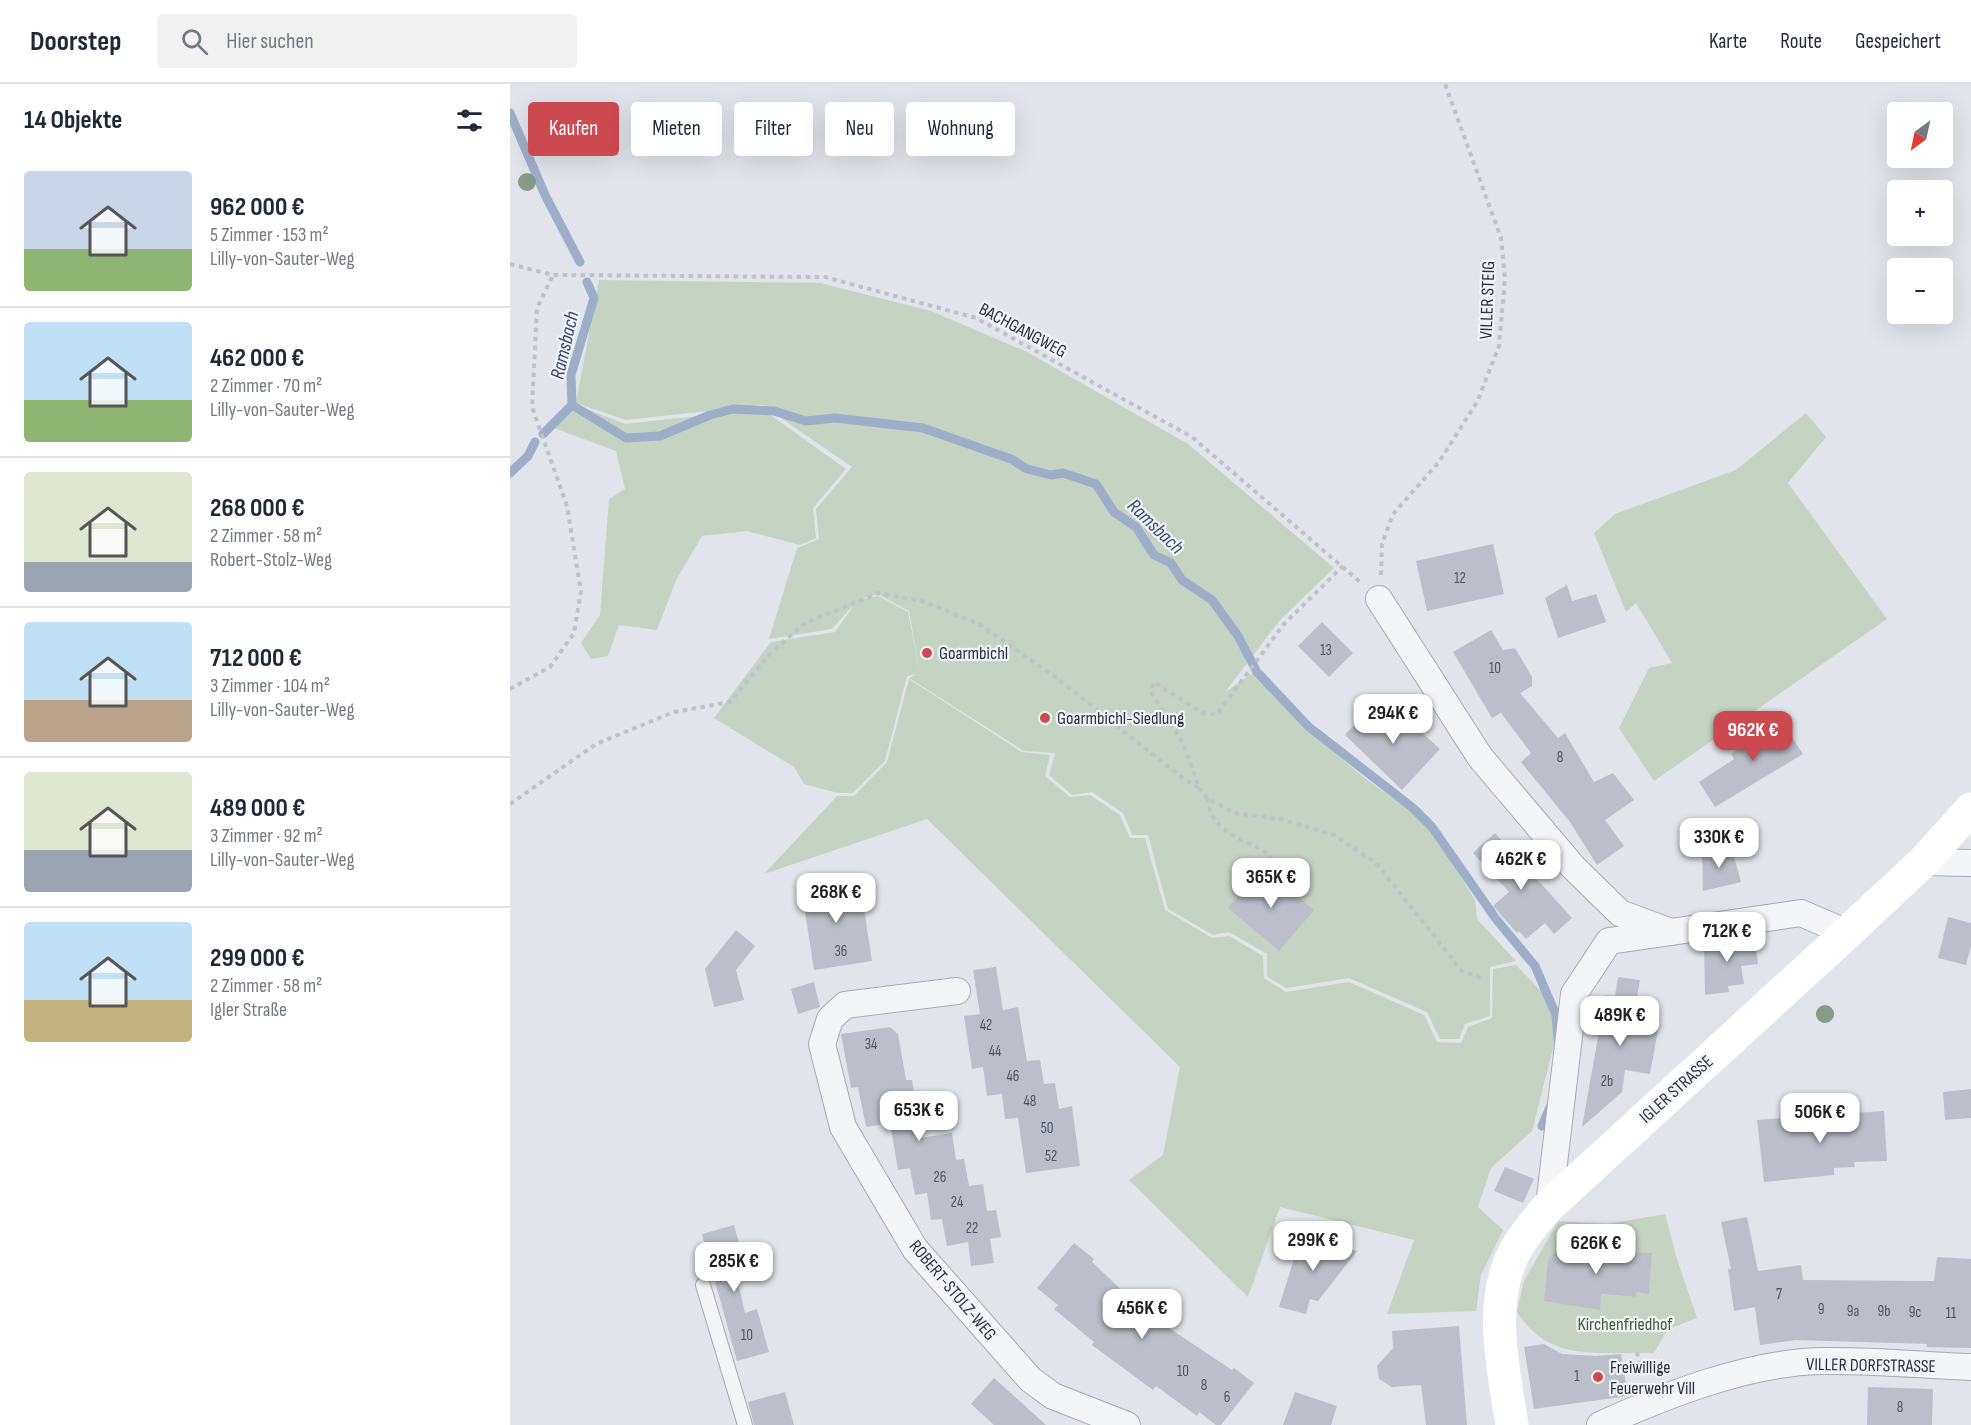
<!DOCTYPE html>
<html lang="de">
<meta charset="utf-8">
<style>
:root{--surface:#fff;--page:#f2f2f3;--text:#1f2937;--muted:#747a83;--line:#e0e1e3;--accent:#cc4950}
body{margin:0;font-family:"Sofia Sans Condensed",sans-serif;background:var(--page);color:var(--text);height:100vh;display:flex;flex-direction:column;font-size:22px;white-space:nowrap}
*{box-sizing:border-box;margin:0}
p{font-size:20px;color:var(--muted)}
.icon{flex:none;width:33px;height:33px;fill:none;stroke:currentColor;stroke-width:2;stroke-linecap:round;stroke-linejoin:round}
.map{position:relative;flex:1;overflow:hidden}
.side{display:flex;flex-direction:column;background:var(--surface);width:510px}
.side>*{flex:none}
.guide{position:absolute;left:18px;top:18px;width:570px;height:54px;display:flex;gap:12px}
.needle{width:39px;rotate:213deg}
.controls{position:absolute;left:1377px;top:18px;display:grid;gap:12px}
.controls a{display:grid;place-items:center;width:66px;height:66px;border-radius:6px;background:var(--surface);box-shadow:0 6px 24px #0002;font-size:30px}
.price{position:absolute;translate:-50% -51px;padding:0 14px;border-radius:12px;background:#fff;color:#222;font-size:20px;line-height:39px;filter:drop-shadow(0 2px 3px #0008)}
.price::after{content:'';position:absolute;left:50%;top:36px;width:18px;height:14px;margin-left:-9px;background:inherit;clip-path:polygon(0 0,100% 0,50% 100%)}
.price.active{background:var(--accent);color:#fff}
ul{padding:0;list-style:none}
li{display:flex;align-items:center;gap:18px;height:150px;padding:0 24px}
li+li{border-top:2px solid var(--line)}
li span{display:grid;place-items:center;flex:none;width:168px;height:120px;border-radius:6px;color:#555}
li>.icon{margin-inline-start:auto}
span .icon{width:72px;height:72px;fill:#fffc;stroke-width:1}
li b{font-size:26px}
h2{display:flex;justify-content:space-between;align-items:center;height:72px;padding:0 24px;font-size:26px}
.pill{padding:0 21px;border-radius:6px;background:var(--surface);box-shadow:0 6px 24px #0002;font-size:21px;line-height:54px}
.pill.active{background:var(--accent);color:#fff}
header{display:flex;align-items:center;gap:36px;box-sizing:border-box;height:84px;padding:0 30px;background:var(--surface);border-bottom:2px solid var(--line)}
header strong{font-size:28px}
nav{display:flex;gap:33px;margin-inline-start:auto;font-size:21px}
.search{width:420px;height:54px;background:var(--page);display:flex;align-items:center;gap:15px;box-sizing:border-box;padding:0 21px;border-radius:6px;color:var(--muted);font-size:22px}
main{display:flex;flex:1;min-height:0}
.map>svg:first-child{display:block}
.green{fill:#c5d3c3;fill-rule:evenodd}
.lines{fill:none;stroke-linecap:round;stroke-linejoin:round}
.stream{stroke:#9daec9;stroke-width:9}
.building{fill:#bcbfc9}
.lane-casing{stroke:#a6aab4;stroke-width:16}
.street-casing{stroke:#a6aab4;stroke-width:28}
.path{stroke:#bfc2c8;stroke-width:4;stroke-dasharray:4.5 4.5;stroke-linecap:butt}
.lane{stroke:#f4f5f8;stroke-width:14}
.street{stroke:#f4f5f8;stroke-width:26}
.secondary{stroke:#fff;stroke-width:33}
.tree{fill:#869a88}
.poi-dot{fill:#cc4950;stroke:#f1f3f7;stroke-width:2}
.labels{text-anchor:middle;stroke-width:4.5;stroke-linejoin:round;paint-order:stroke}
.number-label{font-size:15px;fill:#4e5463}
.street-label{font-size:18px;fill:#2a3041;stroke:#f1f3f7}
.poi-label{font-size:18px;fill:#2a3041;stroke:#f1f3f7;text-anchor:start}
.park-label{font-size:18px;fill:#3b5d37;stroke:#f1f3f7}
.water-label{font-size:20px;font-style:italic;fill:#354b75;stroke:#f1f3f7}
</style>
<header>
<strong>Doorstep</strong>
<div class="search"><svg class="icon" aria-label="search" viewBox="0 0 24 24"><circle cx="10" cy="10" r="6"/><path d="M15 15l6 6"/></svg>Hier suchen</div>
<nav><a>Karte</a><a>Route</a><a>Gespeichert</a></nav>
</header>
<main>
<section class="side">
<h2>14 Objekte<svg class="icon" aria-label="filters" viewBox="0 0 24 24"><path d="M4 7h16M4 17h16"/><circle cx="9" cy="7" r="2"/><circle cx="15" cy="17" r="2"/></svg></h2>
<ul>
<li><span style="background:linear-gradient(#c9d6e8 65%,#8fb573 0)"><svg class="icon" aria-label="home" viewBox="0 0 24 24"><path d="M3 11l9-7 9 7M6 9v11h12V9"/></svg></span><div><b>962 000 €</b><p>5 Zimmer · 153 m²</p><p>Lilly-von-Sauter-Weg</p></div></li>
<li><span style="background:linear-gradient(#bfe0f5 65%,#8fb573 0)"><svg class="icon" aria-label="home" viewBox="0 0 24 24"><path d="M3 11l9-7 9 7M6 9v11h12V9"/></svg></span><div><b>462 000 €</b><p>2 Zimmer · 70 m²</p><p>Lilly-von-Sauter-Weg</p></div></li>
<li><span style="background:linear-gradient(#dfe7d0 75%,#9aa5b1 0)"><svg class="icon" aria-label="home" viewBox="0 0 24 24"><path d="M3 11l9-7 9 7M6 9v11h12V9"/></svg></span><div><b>268 000 €</b><p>2 Zimmer · 58 m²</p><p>Robert-Stolz-Weg</p></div></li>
<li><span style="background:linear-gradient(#bfe0f5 65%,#b9a48a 0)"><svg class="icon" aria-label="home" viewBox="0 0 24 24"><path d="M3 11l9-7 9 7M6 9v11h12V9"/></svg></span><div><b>712 000 €</b><p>3 Zimmer · 104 m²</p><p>Lilly-von-Sauter-Weg</p></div></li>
<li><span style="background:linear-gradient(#dfe7d0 65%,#9aa5b1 0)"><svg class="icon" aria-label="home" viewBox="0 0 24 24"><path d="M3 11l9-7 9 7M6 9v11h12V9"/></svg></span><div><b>489 000 €</b><p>3 Zimmer · 92 m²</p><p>Lilly-von-Sauter-Weg</p></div></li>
<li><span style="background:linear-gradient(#bfe0f5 65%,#c2b280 0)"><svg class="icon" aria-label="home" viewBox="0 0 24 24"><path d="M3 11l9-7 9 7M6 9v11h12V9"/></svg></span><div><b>299 000 €</b><p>2 Zimmer · 58 m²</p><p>Igler Straße</p></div></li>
</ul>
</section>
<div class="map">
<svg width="1461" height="1341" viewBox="0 0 1461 1341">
<rect width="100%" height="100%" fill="#e1e4ea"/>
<g class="green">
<path d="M89,196L310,199L421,227L517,268L678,360L824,484L770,536L715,608L744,588L795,644L856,695L913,736L945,782L965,817L967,835L1006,877L980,883V932L955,940L949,955H930L917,928L839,894L777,904L757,893V870L719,848L703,851L658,825L638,751H622L613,729L582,708L562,711L539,691L545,669L514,667L399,594L407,590L397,592L375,677L343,709H328L294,700L284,683L204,634L261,558L325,548L347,517L322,545L259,555L287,464L309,455L306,425L342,383L252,321L116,336L66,319ZM368,510L399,527L410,589L398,528L368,512L347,516Z"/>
<polygon points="69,322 115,340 252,325 336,385 303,424 306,454 290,461 237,447 192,452 166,496 147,546 109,541 98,572 81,575 71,559 90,531 99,415 115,405 106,367 44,344"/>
<polygon points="1296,329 1316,353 1278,399 1377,535 1144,697 1109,644 1139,584 1162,579 1126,519 1116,528 1084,449 1105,430 1226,386"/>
<polygon points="399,595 512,668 540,671 535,692 560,713 580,711 610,731 620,754 635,754 655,826 702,854 719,852 753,872 754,894 776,908 839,898 914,931 927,958 951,959 958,943 982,934 983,885 1006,881 1052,929 1022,1047 981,1084 968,1123 993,1146 971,1191 966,1227 877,1230 904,1156 770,1123 738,1213 619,1096 653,1071 670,983 417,735 254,790 327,712 344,712 377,678"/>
<path d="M1155,1130L1166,1172L1187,1234L1157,1246L1144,1269C1089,1267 1040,1280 1007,1228L1014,1197L1048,1137L1098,1140ZM1072,1160L1125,1164L1126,1168L1142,1169L1139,1209L1127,1208L1126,1213L1091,1210Z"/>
</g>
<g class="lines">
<g class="stream">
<polyline points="0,29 35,111 70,178"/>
<polyline points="77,198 84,214 61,291 62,321 116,354 150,352 200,331 223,325 264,327 296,337 325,334 413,344 501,375 517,385 541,391 553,389 586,400 604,428 626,443 644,471 661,479 672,496 702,516 728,552 747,588 799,643 903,724 922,743 986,835 1025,882 1046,931 1048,955"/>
<polyline points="33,350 62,321"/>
<polyline points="0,389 18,372 25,358"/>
<polyline points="1032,1042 1041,1021"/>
</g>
</g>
<g class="building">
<polygon points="983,460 994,510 917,527 906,477"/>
<polygon points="1057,501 1062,517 1086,510 1096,538 1048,554 1035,514"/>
<polygon points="812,538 843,569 819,593 788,562"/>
<polygon points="981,546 993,566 1005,564 1022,593 1022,602 1010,609 1048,654 1055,649 1084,698 1103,689 1124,716 1095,736 1114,762 1087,781 1060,738 1011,678 1021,669 991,629 982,634 943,568"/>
<polygon points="861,622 877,636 887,626 930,665 892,706 835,651"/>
<polygon points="1269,633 1293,670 1205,723 1189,698 1224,675 1221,670 1237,660 1234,655"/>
<polygon points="985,749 1062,834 1044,850 1035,839 1016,855 1009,847 1007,849 983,822 999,808 963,769"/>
<polygon points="1221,761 1231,798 1193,807 1192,769"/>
<polygon points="753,783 804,826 769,867 718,824"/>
<polygon points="349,793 362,877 304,886 291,802"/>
<polygon points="1438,833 1461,839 1461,862 1456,881 1428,874"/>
<polygon points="226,846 245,862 226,886 234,916 204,923 195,885"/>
<polygon points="1244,851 1248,880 1231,882 1234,900 1218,902 1219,908 1195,911 1194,858"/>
<polygon points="486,883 493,926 508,923 517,977 530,976 534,1000 545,999 549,1025 562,1022 570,1082 516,1089 508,1034 495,1035 492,1010 477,1012 473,983 462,985 454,932 470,930 463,886"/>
<polygon points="1108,893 1130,896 1124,930 1150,935 1140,990 1115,986 1112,1008 1072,1043 1093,925 1096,911 1105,912"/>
<polygon points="304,898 310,923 288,930 281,905"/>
<polygon points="380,943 388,950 396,996 402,996 410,1054 442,1049 446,1076 454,1075 459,1102 473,1100 477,1127 486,1126 491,1153 480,1155 484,1179 461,1182 458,1158 437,1162 432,1135 421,1136 417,1109 405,1111 400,1084 388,1086 380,1039 356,1043 348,1003 341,1004 331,950"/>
<polygon points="1461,1005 1461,1034 1435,1036 1433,1008"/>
<polygon points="1374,1027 1377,1077 1344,1078 1345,1083 1324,1084 1324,1091 1254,1098 1247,1036"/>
<polygon points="995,1083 1024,1095 1013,1119 984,1107"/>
<polygon points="1237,1133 1248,1187 1291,1181 1293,1196 1424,1197 1427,1173 1461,1175 1461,1264 1416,1263 1417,1260 1286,1256 1250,1261 1245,1223 1224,1227 1218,1185 1221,1185 1211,1138"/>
<polygon points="224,1141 235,1183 225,1186 235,1229 247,1225 259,1268 227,1277 192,1150"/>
<polygon points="792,1149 847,1167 808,1217 800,1215 796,1230 769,1223"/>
<polygon points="564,1159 584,1175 582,1178 620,1214 659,1244 722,1286 724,1284 744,1299 711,1341 706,1341 689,1328 687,1332 646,1302 643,1306 582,1261 584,1258 544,1225 548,1221 527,1204"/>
<polygon points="1072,1160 1126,1164 1126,1168 1142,1169 1139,1210 1127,1208 1126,1213 1091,1210 1090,1226 1034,1217 1038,1176 1049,1164 1072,1163"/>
<polygon points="949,1242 957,1341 916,1341 911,1301 882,1303 869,1295 867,1282 883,1264 882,1247"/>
<polygon points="1034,1260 1052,1270 1086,1272 1111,1270 1118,1312 1024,1325 1014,1263"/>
<polygon points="484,1294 504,1312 536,1341 484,1341 461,1320"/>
<polygon points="1358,1303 1423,1305 1422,1341 1357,1341"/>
<polygon points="275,1308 284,1341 244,1341 238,1318"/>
<polygon points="785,1308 827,1322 821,1341 773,1341"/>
</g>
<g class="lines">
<defs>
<polyline id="lane" points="193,1201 235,1341"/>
<g id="street">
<polyline points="869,515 970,673 1063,783 1110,829 1161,848"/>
<polyline points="1413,778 1461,779"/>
<polyline points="447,907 335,921 320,935 312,960 333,1043 405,1165 521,1296 543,1312 617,1341"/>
<polyline points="1039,1122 1064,910 1099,857 1291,829 1337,849"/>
<path d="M1090,1341C1156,1311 1237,1279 1310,1277C1360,1276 1411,1281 1461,1283"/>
</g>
</defs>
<use href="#lane" class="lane-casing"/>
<use href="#street" class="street-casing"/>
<g class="path">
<polyline points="0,180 43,191 315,193 466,234 682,353 850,498"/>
<polyline points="871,491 872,460 883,430 929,378 967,318 989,262 995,194 991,154 935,0"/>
<polyline points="0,605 40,583 64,549 71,507 57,422 22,323 27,224 43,191"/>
<polyline points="689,704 697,714"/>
<polyline points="0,720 86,660 164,628 220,618 260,570 295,539 369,509 415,518 467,539 547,594 671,693 689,704 674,661 642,610 643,598 695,630 707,630 774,540 833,482"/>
<path d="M774,790C769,784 763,774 756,769C733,753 702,751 697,714L724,729L770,735L824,751L866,779L952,887L971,894"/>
<polyline points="1127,1268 1132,1293"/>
</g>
<use href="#lane" class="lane"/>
<use href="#street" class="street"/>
<path class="secondary" d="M1002,1341C994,1288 979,1227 1001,1175C1010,1155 1025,1138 1039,1122L1337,849L1413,778L1461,725"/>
</g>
<g class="tree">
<circle cx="17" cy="98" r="9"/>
<circle cx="1315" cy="930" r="9"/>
</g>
<g class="poi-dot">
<circle cx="417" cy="569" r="6"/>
<circle cx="535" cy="634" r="6"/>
<circle cx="1088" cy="1293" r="6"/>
</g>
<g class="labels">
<g class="number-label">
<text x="950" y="499">12</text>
<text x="816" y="571">13</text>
<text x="985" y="589">10</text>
<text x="1050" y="678">8</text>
<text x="331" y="872">36</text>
<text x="476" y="946">42</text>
<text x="361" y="965">34</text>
<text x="485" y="972">44</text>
<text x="503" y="997">46</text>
<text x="1097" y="1002">2b</text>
<text x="520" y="1022">48</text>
<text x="537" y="1049">50</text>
<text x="541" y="1077">52</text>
<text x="430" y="1098">26</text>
<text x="447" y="1123">24</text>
<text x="462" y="1149">22</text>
<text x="1269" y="1215">7</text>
<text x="1311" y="1230">9</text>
<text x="1343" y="1232">9a</text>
<text x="1374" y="1232">9b</text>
<text x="1405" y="1233">9c</text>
<text x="1441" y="1234">11</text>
<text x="237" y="1256">10</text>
<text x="673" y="1292">10</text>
<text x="1067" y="1297">1</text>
<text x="694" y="1306">8</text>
<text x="717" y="1318">6</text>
<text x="1390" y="1328">8</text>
</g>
<g class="street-label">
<text transform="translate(977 216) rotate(-88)" y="6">VILLER STEIG</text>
<text transform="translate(513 246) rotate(28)" y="6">BACHGANGWEG</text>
<text transform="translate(1166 1005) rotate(-42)" y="6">IGLER STRASSE</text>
<text transform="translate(443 1206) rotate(50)" y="6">ROBERT-STOLZ-WEG</text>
<text transform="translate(1361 1281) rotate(1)" y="6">VILLER DORFSTRASSE</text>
</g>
<g class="poi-label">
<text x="429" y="575">Goarmbichl</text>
<text x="547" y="640">Goarmbichl-Siedlung</text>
<text x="1100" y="1289">Freiwillige<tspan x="1100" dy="21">Feuerwehr Vill</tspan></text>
</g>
<g class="park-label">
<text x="1115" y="1246">Kirchenfriedhof</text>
</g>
<g class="water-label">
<text transform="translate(54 261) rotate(-77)" y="7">Ramsbach</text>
<text transform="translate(646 442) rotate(44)" y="7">Ramsbach</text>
</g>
</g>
</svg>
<div class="controls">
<a><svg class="needle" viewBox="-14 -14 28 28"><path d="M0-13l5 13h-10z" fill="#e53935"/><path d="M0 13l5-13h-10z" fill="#747a83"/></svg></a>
<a>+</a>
<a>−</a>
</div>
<b class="price" style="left:883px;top:661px">294K €</b>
<b class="price active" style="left:1243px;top:678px">962K €</b>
<b class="price" style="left:1209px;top:785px">330K €</b>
<b class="price" style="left:1011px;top:807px">462K €</b>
<b class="price" style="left:761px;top:825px">365K €</b>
<b class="price" style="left:326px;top:840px">268K €</b>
<b class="price" style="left:1217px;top:879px">712K €</b>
<b class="price" style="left:1110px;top:963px">489K €</b>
<b class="price" style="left:409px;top:1058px">653K €</b>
<b class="price" style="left:1310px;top:1060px">506K €</b>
<b class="price" style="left:803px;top:1188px">299K €</b>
<b class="price" style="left:1086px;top:1191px">626K €</b>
<b class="price" style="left:224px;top:1209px">285K €</b>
<b class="price" style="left:632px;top:1256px">456K €</b>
<div class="guide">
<a class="pill active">Kaufen</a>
<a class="pill">Mieten</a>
<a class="pill">Filter</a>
<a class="pill">Neu</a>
<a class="pill">Wohnung</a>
</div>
</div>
</main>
